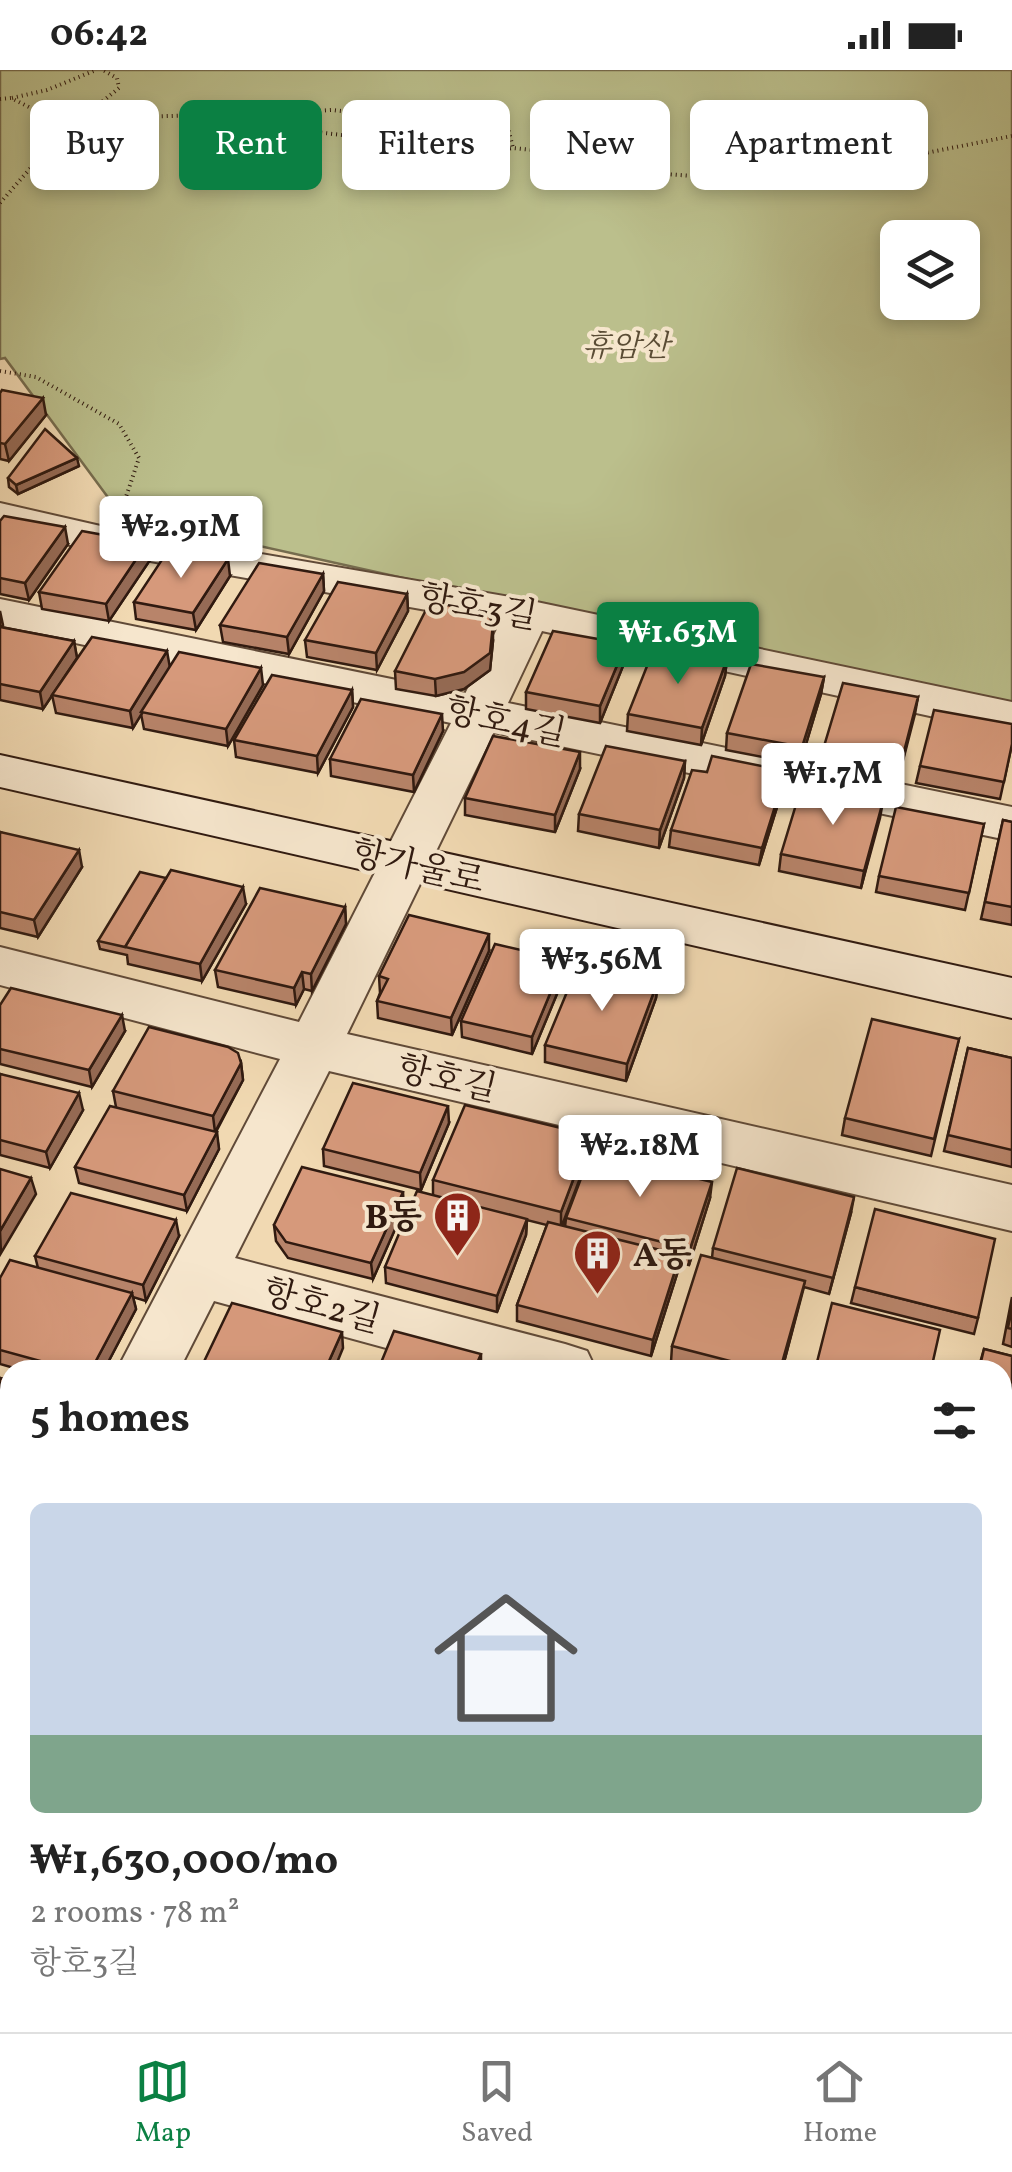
<!DOCTYPE html>
<meta charset="utf-8">
<style>
:root{--surface:#fff;--page:#f2f2f2;--text:#222;--muted:#767676;--line:#e0e0e0;--accent:#0b8043}
body{margin:0;font-family:Vollkorn,"Noto Serif KR",serif;background:var(--page);color:var(--text);height:100vh;display:flex;flex-direction:column;font-size:38px;white-space:nowrap}
*{box-sizing:border-box;margin:0}
p{font-size:32px;color:var(--muted)}
.icon{flex:none;width:55px;height:55px;fill:none;stroke:currentColor;stroke-width:2;stroke-linecap:round;stroke-linejoin:round}
.map{position:relative;flex:1;overflow:hidden}
.side{position:absolute;left:0px;top:1290px;width:1012px;height:672px;display:flex;flex-direction:column;background:var(--surface);border-radius:30px 30px 0 0;box-shadow:0 5px 15px #0003}
.side>*{flex:none}
.top-card{position:absolute;left:30px;top:30px;width:952px;height:90px;display:flex;gap:20px}
.buttons{position:absolute;left:880px;top:150px;display:grid;gap:20px}
.buttons a{display:grid;place-items:center;width:100px;height:100px;border-radius:15px;background:var(--surface);box-shadow:0 5px 15px #0003;font-size:50px}
.price{position:absolute;translate:-50% -85px;padding:0 22px;border-radius:10px;background:#fff;color:#222;font-size:32px;line-height:65px;filter:drop-shadow(0 2px 5px #0008)}
.price::after{content:'';position:absolute;left:50%;top:60px;width:30px;height:22px;margin-left:-15px;background:inherit;clip-path:polygon(0 0,100% 0,50% 100%)}
.price.active{background:var(--accent);color:#fff}
ul{padding:0;list-style:none}
li{display:grid;align-content:center;gap:20px;height:530px;padding:0 30px}
li span{display:grid;place-items:center;height:310px;border-radius:15px;color:#555}
li>.icon{margin-inline-start:auto}
span .icon{width:180px;height:180px;fill:#fffc;stroke-width:1}
li b{font-size:42px}
h2{display:flex;justify-content:space-between;align-items:center;height:120px;padding:0 30px;font-size:42px}
.tag{padding:0 35px;border-radius:15px;background:var(--surface);box-shadow:0 5px 15px #0003;font-size:35px;line-height:90px}
.tag.active{background:var(--accent);color:#fff}
.status{display:flex;justify-content:space-between;align-items:center;height:70px;padding:0 50px;background:var(--surface);direction:ltr}
.status svg{height:28px;fill:currentColor}
.tabs{display:flex;justify-content:space-around;align-items:center;height:140px;border-top:2px solid var(--line);background:var(--surface);font-size:28px;color:var(--muted)}
.tabs a{display:grid;justify-items:center;gap:5px}
.tabs .active{color:var(--accent)}
.map>svg:first-child{display:block}
.green{fill:#bbbf8c;stroke:#766c4e;stroke-width:2.5;fill-rule:evenodd}
.lines{fill:none;stroke-linecap:round;stroke-linejoin:round}
.street-casing{stroke:#604a38;stroke-width:4}
.secondary-casing{stroke:#301a10;stroke-width:4}
.path{stroke:#301a10;stroke-width:4;stroke-dasharray:1 4;stroke-linecap:butt}
.street{fill:#f6e6cd;fill-rule:evenodd}
.secondary{fill:#f6e6cd;fill-rule:evenodd}
.wall{fill:#b8846a;stroke:#301a10;stroke-width:2.5}
.shaded-wall{fill:#966b56;stroke:#301a10;stroke-width:2.5}
.building{fill:#d6997b;stroke:#301a10;stroke-width:2.5}
.labels{text-anchor:middle;stroke-width:8;stroke-linejoin:round;paint-order:stroke}
.far-park-label{font-size:30px;font-style:italic;fill:#5a4c35;stroke:#f6e6cd}
.street-label{font-size:35px;fill:#301a10;stroke:#f6e6cd}
.poi-label{font-size:35px;font-weight:bold;fill:#301a10;stroke:#f6e6cd;text-anchor:end}
</style>
<div class="status"><b>06:42</b><svg viewBox="0 0 49 12"><path d="M0 12V9h3v3zM5 12V6h3v6zM10 12V3h3v9zM15 12V0h3v12zM26 1h20v11H26zM47 4h2v5h-2z"/></svg></div>
<div class="map">
<svg width="1012" height="1962" viewBox="0 0 1012 1962">
<rect width="100%" height="100%" fill="#f1d9b2"/>
<filter id="stains"><feTurbulence type="fractalNoise" baseFrequency=".002" numOctaves="4"/><feColorMatrix values="0 0 0 0 .2 0 0 0 0 .09 0 0 0 0 .02 0 0 0 .5 -.17"/></filter>
<radialGradient id="worn" r=".72"><stop offset=".6" stop-color="#630" stop-opacity="0"/><stop offset="1" stop-color="#630" stop-opacity=".3"/></radialGradient>
<path class="green" d="M0,0H1012V644L121,445L5,288L0,289ZM898,168H962V232H898Z"/>
<g class="lines">
<defs>
<g id="street">
<polygon points="0,433 105,457 527,530 1012,632 1012,664 542,561 508,633 1012,737 1012,771 494,662 347,964 1012,1115 1012,1161 329,1001 235,1188 565,1274 587,1281 596,1300 467,1300 214,1231 179,1300 117,1300 280,989 0,915 0,877 299,952 451,653 0,557 0,529 465,624 500,553 105,483 0,459"/>
<polygon points="1002,1388 1012,1390 1012,1448 1002,1446"/>
<polygon points="10,1543 10,1623 0,1627 0,1547"/>
<polygon points="1002,1719 1012,1721 1012,1793 1002,1790"/>
<polygon points="0,1815 10,1819 10,1893 0,1889"/>
<polygon points="1012,1897 1012,1962 970,1962 967,1952 1002,1952 1002,1901"/>
<polygon points="259,1952 360,1952 364,1962 263,1962"/>
</g>
<polygon id="secondary" points="0,685 1012,908 1012,948 0,717"/>
</defs>
<use href="#street" class="street-casing"/>
<use href="#secondary" class="secondary-casing"/>
<g class="path">
<polyline points="12,28 47,20 96,0"/>
<polyline points="0,29 11,28 31,38 60,44 97,48 279,43 306,61 378,69 390,87 443,91 513,78 544,81 581,98 778,112 1012,66"/>
<polyline points="280,43 332,40 406,48 479,37 507,54 513,78"/>
<polyline points="365,44 368,68"/>
<polyline points="0,133 55,70 119,18 117,8 103,0"/>
<polyline points="0,301 36,307 119,354 139,388 124,433"/>
</g>
<use href="#street" class="street"/>
<use href="#secondary" class="secondary"/>
</g>
<g class="wall">
<polygon points="0,323 46,345 9,391 0,389"/>
<polygon points="79,396 18,424 9,417 8,408"/>
<polygon points="0,451 68,474 29,530 0,524"/>
<polygon points="147,473 150,490 109,551 42,539 39,522"/>
<polygon points="323,504 324,521 289,584 223,572 220,555"/>
<polygon points="230,506 196,560 136,549 134,532"/>
<polygon points="407,524 408,541 377,600 307,587 305,570"/>
<polygon points="0,541 3,555 1,557 74,571 77,588 43,639 0,630"/>
<polygon points="493,571 490,600 464,619 436,626 396,619 395,601"/>
<polygon points="626,574 625,591 600,653 526,639 526,622"/>
<polygon points="727,589 725,606 701,675 627,661 628,644"/>
<polygon points="170,597 263,615 228,676 144,659 141,644 133,658 56,643 52,625"/>
<polygon points="824,607 821,624 800,694 726,680 727,663"/>
<polygon points="352,620 353,637 318,703 236,687 234,670"/>
<polygon points="918,627 897,714 820,700 822,683"/>
<polygon points="443,661 414,722 331,706 330,689"/>
<polygon points="1012,674 1000,729 916,713 920,696"/>
<polygon points="685,691 684,708 659,778 578,761 579,744"/>
<polygon points="580,699 555,762 465,745 465,728"/>
<polygon points="786,701 783,718 759,795 669,777 671,760 707,702"/>
<polygon points="883,731 861,818 779,801 781,784"/>
<polygon points="1003,750 1012,752 1012,855 981,849"/>
<polygon points="984,754 965,840 876,822 879,806"/>
<polygon points="0,762 82,797 38,867 0,858"/>
<polygon points="166,808 246,834 202,911 128,894 127,885 100,879 98,871"/>
<polygon points="345,837 346,854 312,921 304,919 296,935 218,917 215,900"/>
<polygon points="489,881 452,965 378,948 377,931 380,923 379,906"/>
<polygon points="564,907 532,984 462,967 461,951"/>
<polygon points="658,911 656,928 626,1011 545,992 545,975"/>
<polygon points="0,935 125,961 92,1017 0,994"/>
<polygon points="959,969 931,1086 842,1065 845,1048"/>
<polygon points="968,978 1012,988 1012,1097 944,1081"/>
<polygon points="241,993 243,1010 216,1062 219,1079 187,1141 79,1113 75,1097 116,1037 113,1021"/>
<polygon points="0,1004 83,1040 50,1098 0,1085"/>
<polygon points="449,1053 421,1120 324,1096 323,1079"/>
<polygon points="590,1082 562,1156 565,1157 566,1148 710,1128 689,1195 679,1193 678,1201 651,1286 517,1251 517,1235 547,1155 527,1150 526,1165 497,1242 386,1213 385,1197 433,1125 433,1110"/>
<polygon points="404,1139 373,1209 288,1188 276,1171 274,1155"/>
<polygon points="851,1143 829,1224 804,1217 782,1300 702,1300 671,1292 672,1276 712,1188 713,1178"/>
<polygon points="179,1166 146,1231 133,1227 136,1239 104,1300 21,1300 0,1294 0,1208 38,1198 35,1186"/>
<polygon points="855,1217 978,1248 974,1264 851,1233"/>
<polygon points="1012,1227 1012,1277 1003,1274"/>
<polygon points="984,1279 1012,1286 1012,1386 1002,1383 1002,1300 978,1300"/>
<polygon points="0,1308 10,1311 10,1400 0,1397"/>
<polygon points="1002,1434 1012,1437 1012,1574 1002,1572"/>
<polygon points="1002,1604 1012,1607 1012,1727 1002,1724"/>
<polygon points="10,1669 10,1792 0,1788 0,1690"/>
<polygon points="506,1952 596,1952 593,1962 535,1962"/>
</g>
<g class="shaded-wall">
<polygon points="43,328 46,345 9,391 5,374"/>
<polygon points="77,388 79,396 18,424 16,415"/>
<polygon points="65,457 68,474 29,530 25,513"/>
<polygon points="147,473 150,490 109,551 106,534"/>
<polygon points="228,489 230,506 196,560 193,543"/>
<polygon points="323,504 324,521 289,584 287,567"/>
<polygon points="407,524 408,541 377,600 376,583"/>
<polygon points="493,554 493,571 490,600 464,619 436,626 435,609"/>
<polygon points="74,571 77,588 43,639 40,622"/>
<polygon points="626,574 625,591 600,653 600,636"/>
<polygon points="167,581 170,598 133,658 130,641"/>
<polygon points="727,589 725,606 701,675 702,658"/>
<polygon points="261,598 263,615 228,676 226,659"/>
<polygon points="824,607 821,624 800,694 802,677"/>
<polygon points="352,620 353,637 318,703 317,686"/>
<polygon points="918,627 915,644 897,714 900,697"/>
<polygon points="442,644 443,661 414,722 413,705"/>
<polygon points="580,682 580,699 555,762 555,745"/>
<polygon points="685,691 684,708 659,778 660,760"/>
<polygon points="786,701 783,718 759,795 762,778"/>
<polygon points="883,731 880,748 861,818 864,801"/>
<polygon points="79,780 82,797 38,867 34,850"/>
<polygon points="243,817 246,834 202,911 200,894"/>
<polygon points="345,837 346,854 312,921 311,904"/>
<polygon points="489,864 489,881 452,965 451,948"/>
<polygon points="564,890 564,907 532,984 532,967"/>
<polygon points="302,902 304,919 296,935 294,918"/>
<polygon points="658,911 656,928 626,1011 627,994"/>
<polygon points="122,945 125,961 92,1017 89,1000"/>
<polygon points="241,993 243,1010 215,1062 213,1046"/>
<polygon points="79,1023 83,1040 50,1098 46,1082"/>
<polygon points="448,1036 449,1053 421,1120 420,1103"/>
<polygon points="217,1062 219,1079 187,1141 184,1125"/>
<polygon points="590,1065 590,1082 561,1158 561,1142"/>
<polygon points="31,1108 36,1124 1,1183 0,1161"/>
<polygon points="712,1112 710,1128 689,1195 690,1179"/>
<polygon points="403,1122 404,1139 373,1209 371,1193"/>
<polygon points="854,1127 851,1143 829,1224 833,1208"/>
<polygon points="527,1149 526,1165 497,1242 497,1226"/>
<polygon points="176,1150 179,1166 146,1231 143,1215"/>
<polygon points="680,1185 678,1201 651,1286 653,1270"/>
<polygon points="805,1211 782,1300 780,1300"/>
<polygon points="132,1223 136,1239 104,1300 91,1300"/>
<polygon points="342,1262 343,1278 334,1300 325,1300"/>
<polygon points="481,1284 481,1300 474,1300"/>
<polygon points="10,1457 10,1482 0,1502 0,1476"/>
<polygon points="31,1952 46,1952 42,1962 27,1962"/>
</g>
<g class="building">
<polygon points="2,320 43,328 5,374 0,373 0,323"/>
<polygon points="45,359 77,388 16,415 8,408"/>
<polygon points="4,446 65,457 25,513 0,508 0,451"/>
<polygon points="82,461 147,473 106,534 39,522"/>
<polygon points="169,479 228,489 193,543 134,532"/>
<polygon points="259,493 323,504 287,567 220,555"/>
<polygon points="338,512 407,524 376,583 305,570"/>
<polygon points="430,532 487,542 493,554 490,583 464,602 435,609 395,601"/>
<polygon points="0,557 74,571 40,622 0,614"/>
<polygon points="553,561 626,574 600,636 526,622"/>
<polygon points="92,567 167,581 130,641 52,625"/>
<polygon points="655,576 727,589 702,658 628,644"/>
<polygon points="179,582 261,598 226,659 141,642"/>
<polygon points="751,594 824,607 802,677 727,663"/>
<polygon points="272,605 352,620 317,686 234,670"/>
<polygon points="843,613 918,627 900,697 822,683"/>
<polygon points="361,629 442,644 413,705 330,689"/>
<polygon points="934,640 1012,654 1012,674 1004,712 920,696"/>
<polygon points="493,666 580,682 555,745 465,728"/>
<polygon points="606,676 685,691 660,760 579,744"/>
<polygon points="712,686 786,701 762,778 671,760 692,700 707,702"/>
<polygon points="802,715 883,731 864,801 781,784"/>
<polygon points="896,737 984,754 969,823 879,806"/>
<polygon points="1003,750 1012,752 1012,837 985,832"/>
<polygon points="0,762 79,780 34,850 0,842"/>
<polygon points="171,800 243,817 200,894 125,877"/>
<polygon points="140,802 166,808 125,877 98,871"/>
<polygon points="260,818 345,837 311,904 302,902 294,918 215,900"/>
<polygon points="409,845 489,864 451,948 377,931 388,909 379,906"/>
<polygon points="495,874 564,890 532,967 461,951"/>
<polygon points="579,893 658,911 627,994 545,975"/>
<polygon points="11,918 122,945 89,1000 0,979 0,935"/>
<polygon points="872,949 959,969 934,1069 845,1048"/>
<polygon points="149,957 228,977 238,983 241,993 213,1046 113,1021"/>
<polygon points="968,978 1012,988 1012,1080 948,1065"/>
<polygon points="0,1004 79,1023 46,1082 0,1070"/>
<polygon points="353,1013 448,1036 420,1103 323,1079"/>
<polygon points="465,1035 590,1065 561,1142 433,1110"/>
<polygon points="110,1036 217,1062 184,1125 75,1097"/>
<polygon points="591,1082 712,1112 690,1179 566,1148"/>
<polygon points="302,1097 403,1122 371,1193 286,1172 274,1155"/>
<polygon points="737,1098 854,1127 833,1208 713,1178"/>
<polygon points="0,1099 31,1108 0,1161"/>
<polygon points="417,1121 527,1149 497,1226 385,1197"/>
<polygon points="71,1123 176,1150 143,1215 35,1186"/>
<polygon points="875,1139 995,1169 978,1248 855,1217"/>
<polygon points="548,1152 680,1185 653,1270 517,1235"/>
<polygon points="701,1185 805,1211 780,1300 765,1300 672,1276"/>
<polygon points="10,1190 132,1223 91,1300 73,1300 0,1280 0,1208"/>
<polygon points="232,1233 342,1262 325,1300 200,1300"/>
<polygon points="832,1233 940,1260 931,1300 815,1300"/>
<polygon points="1012,1236 1012,1259 1008,1258"/>
<polygon points="394,1261 481,1284 474,1300 378,1300"/>
<polygon points="984,1279 1012,1286 1012,1369 1002,1366 1002,1300 979,1300"/>
<polygon points="522,1296 536,1300 520,1300"/>
<polygon points="0,1308 10,1311 10,1386 0,1383"/>
<polygon points="0,1417 10,1420 10,1457 0,1476"/>
<polygon points="1002,1434 1012,1437 1012,1558 1002,1556"/>
<polygon points="1002,1604 1012,1607 1012,1712 1002,1710"/>
<polygon points="10,1669 10,1781 0,1778 0,1690"/>
<polygon points="1002,1763 1007,1765 1002,1789"/>
<polygon points="0,1891 10,1895 10,1952 31,1952 27,1962 0,1962"/>
<polygon points="541,1952 594,1952 591,1962 569,1962"/>
<polygon points="642,1952 833,1952 831,1962 640,1962"/>
</g>
<defs>
<symbol id="building-pin" viewBox="-11 -11 22 30"><path d="M0 17L-7.5 6A9.5 9.5 0 1 1 7.5 6Z" fill="#8f2418" stroke="#f6e6cd"/><path d="M-4-6H4V6H1V3H-1V6H-4ZM-2.5-4.3h1.7v1.8h-1.7ZM.8-4.3h1.7v1.8H.8ZM-2.5-1h1.7V.8h-1.7ZM.8-1h1.7V.8H.8Z" fill="#fff"/></symbol>
</defs>
<g fill-rule="evenodd">
<use href="#building-pin" x="430" y="1118" width="55" height="75"/>
<use href="#building-pin" x="570" y="1156" width="55" height="75"/>
</g>
<g class="labels">
<g class="far-park-label">
<text x="626" y="286">휴암산</text>
</g>
<g class="street-label">
<text transform="translate(478 536) rotate(10)" y="12">항호3길</text>
<text transform="translate(506 651) rotate(12)" y="12">항호4길</text>
<text transform="translate(418 796) rotate(13)" y="12">항가울로</text>
<text transform="translate(447 1008) rotate(13)" y="12">항호길</text>
<text transform="translate(322 1235) rotate(15)" y="12">항호2길</text>
</g>
<g class="poi-label">
<text x="422" y="1158">B동</text>
<text x="633" y="1196" text-anchor="start">A동</text>
</g>
</g>
<rect width="100%" height="100%" filter="url(#stains)"/>
<rect width="100%" height="100%" fill="url(#worn)"/>
</svg>
<div class="buttons">
<a><svg class="icon" aria-label="layers" viewBox="0 0 24 24"><path d="M12 4l9 5-9 5-9-5zM3 14l9 5 9-5"/></svg></a>
</div>
<b class="price" style="left:181px;top:511px">₩2.91M</b>
<b class="price active" style="left:678px;top:617px">₩1.63M</b>
<b class="price" style="left:833px;top:758px">₩1.7M</b>
<b class="price" style="left:602px;top:944px">₩3.56M</b>
<b class="price" style="left:640px;top:1130px">₩2.18M</b>
<div class="top-card">
<a class="tag">Buy</a>
<a class="tag active">Rent</a>
<a class="tag">Filters</a>
<a class="tag">New</a>
<a class="tag">Apartment</a>
</div>
<section class="side">
<h2>5 homes<svg class="icon" aria-label="filters" viewBox="0 0 24 24"><path d="M4 7h16M4 17h16"/><circle cx="9" cy="7" r="2"/><circle cx="15" cy="17" r="2"/></svg></h2>
<ul>
<li><span style="background:linear-gradient(#c9d6e8 75%,#7fa58c 0)"><svg class="icon" aria-label="home" viewBox="0 0 24 24"><path d="M3 11l9-7 9 7M6 9v11h12V9"/></svg></span><div><b>₩1,630,000/mo</b><p>2 rooms · 78 m²</p><p>항호3길</p></div></li>
</ul>
</section>
</div>
<nav class="tabs">
<a class="active"><svg class="icon" aria-label="map" viewBox="0 0 24 24"><path d="M3 6l6-2 6 2 6-2v14l-6 2-6-2-6 2zM9 4v14M15 6v14"/></svg>Map</a>
<a><svg class="icon" aria-label="saved" viewBox="0 0 24 24"><path d="M7 4h10v16l-5-4-5 4z"/></svg>Saved</a>
<a><svg class="icon" aria-label="home" viewBox="0 0 24 24"><path d="M3 11l9-7 9 7M6 9v11h12V9"/></svg>Home</a>
</nav>
